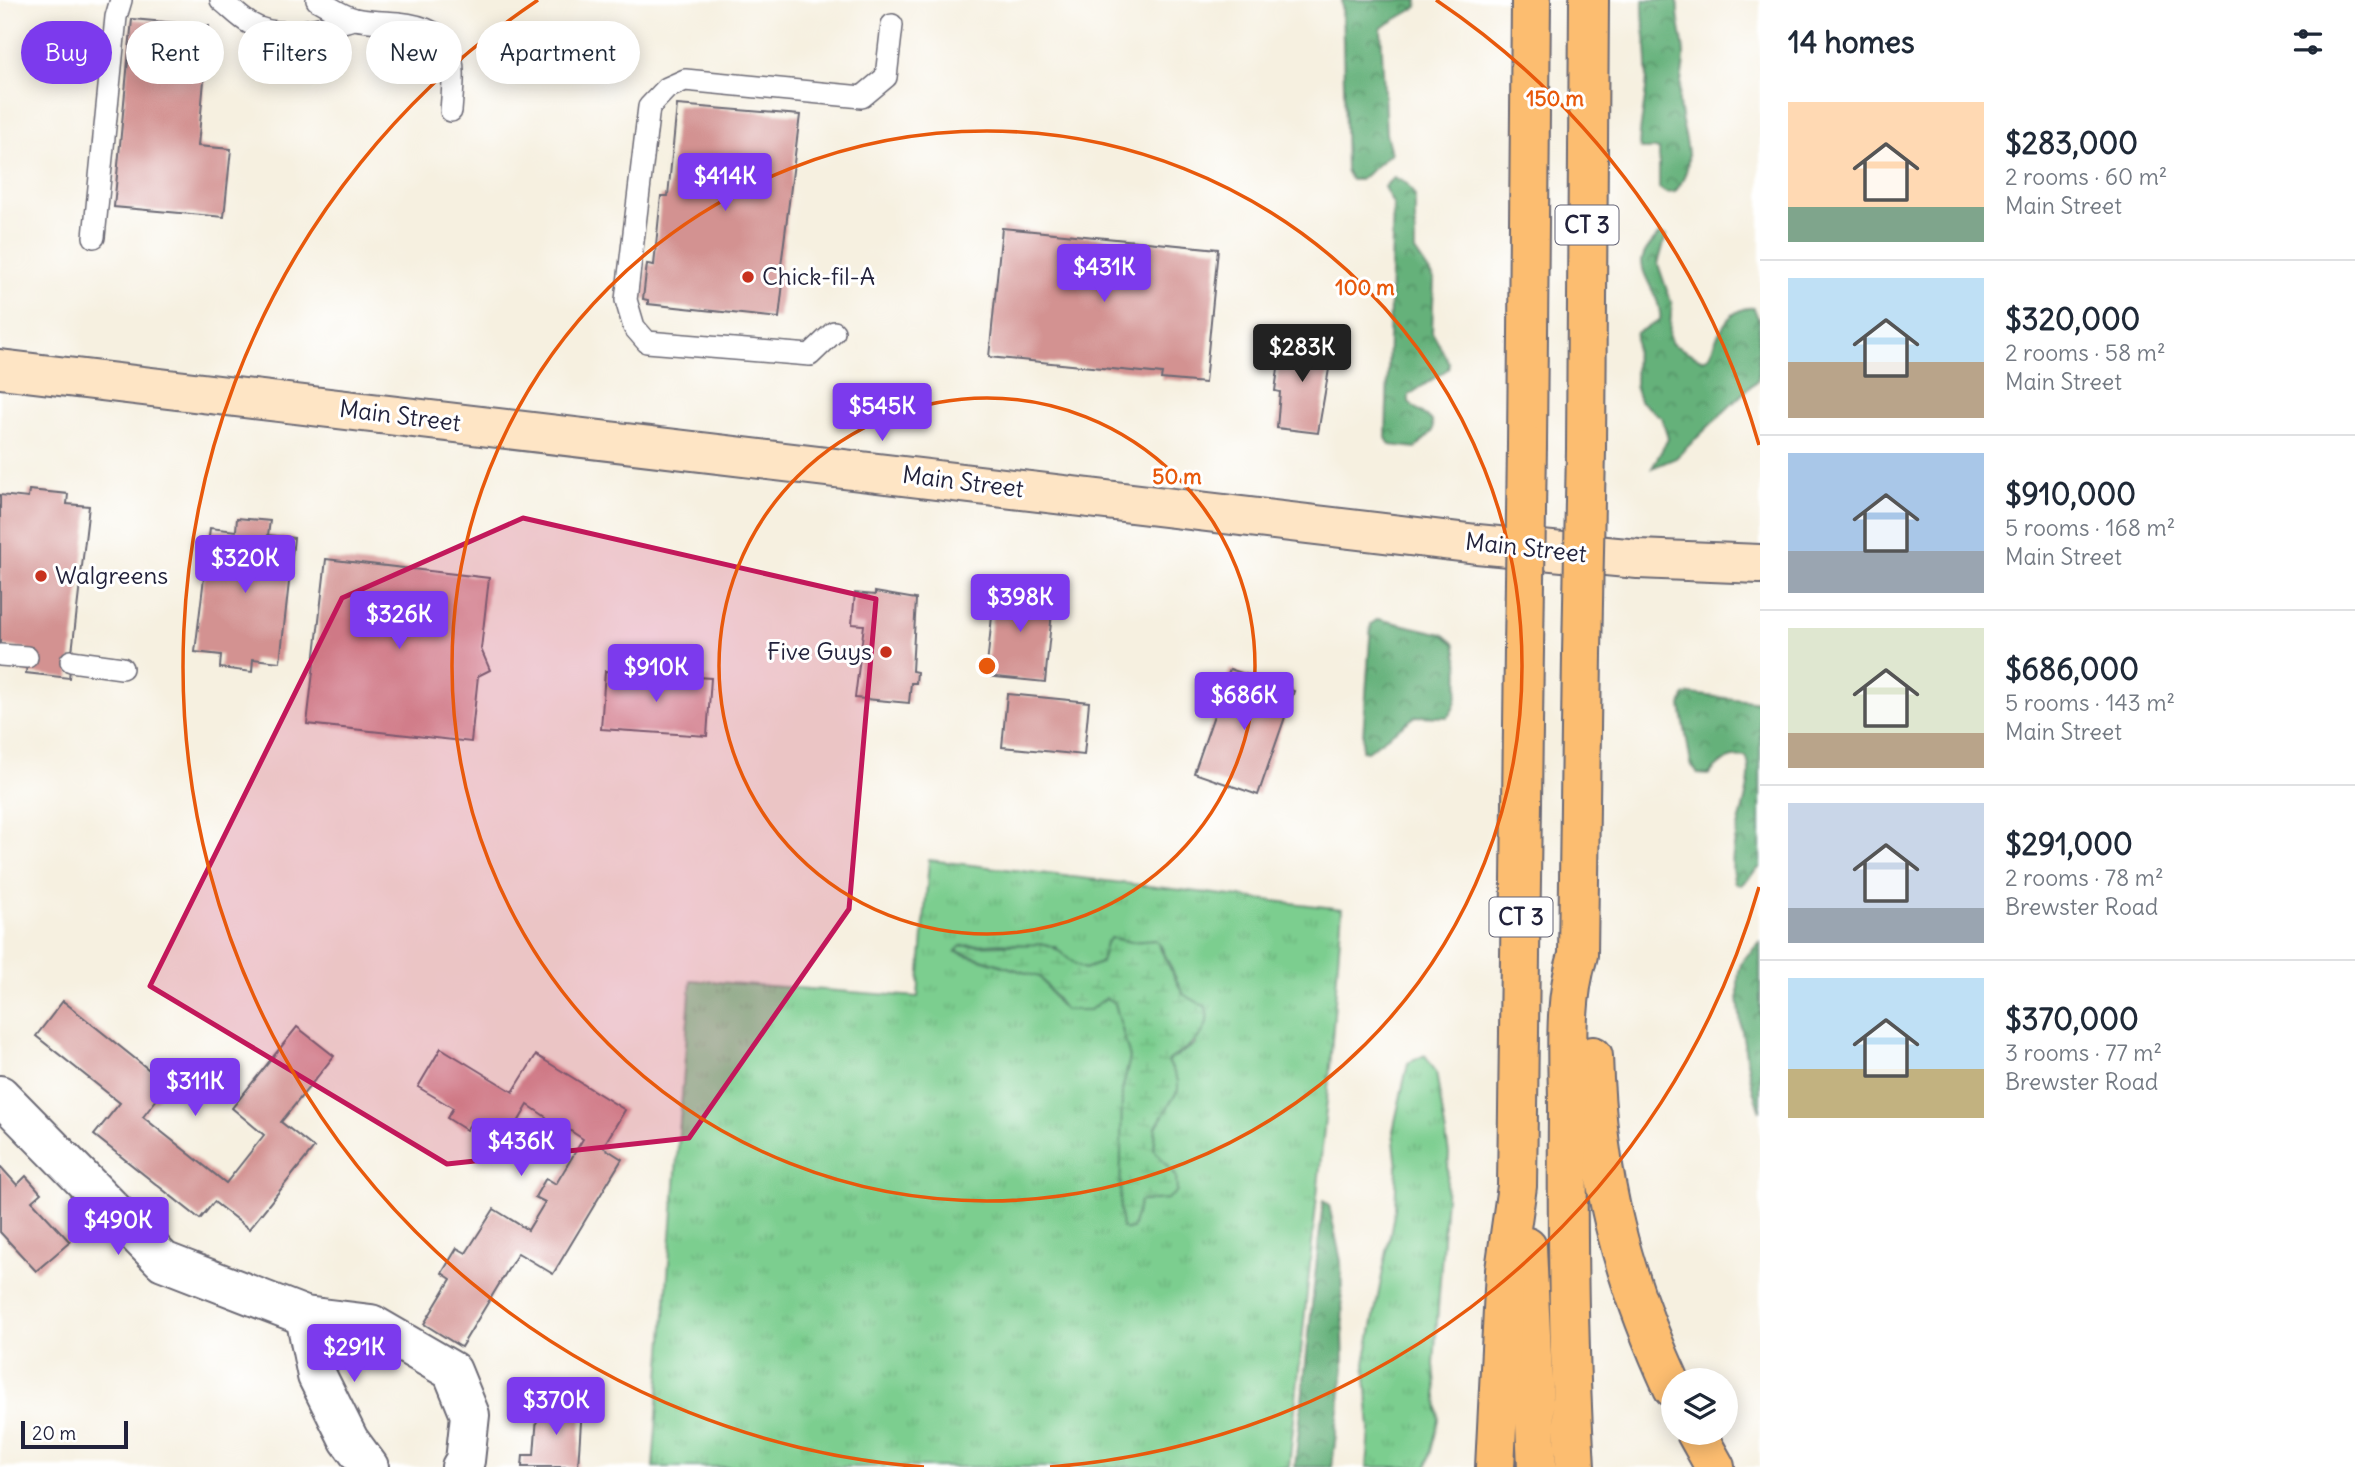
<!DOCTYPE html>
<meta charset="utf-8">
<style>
:root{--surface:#fff;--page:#f6f6f7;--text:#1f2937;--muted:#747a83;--line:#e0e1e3;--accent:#7c3aed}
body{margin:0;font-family:Delius,sans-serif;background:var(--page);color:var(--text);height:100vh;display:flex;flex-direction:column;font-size:26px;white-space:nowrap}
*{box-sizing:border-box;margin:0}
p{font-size:23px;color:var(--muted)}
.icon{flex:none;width:38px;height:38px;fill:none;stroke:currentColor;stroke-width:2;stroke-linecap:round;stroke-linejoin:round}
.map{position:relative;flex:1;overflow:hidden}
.drawer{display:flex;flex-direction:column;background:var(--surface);width:595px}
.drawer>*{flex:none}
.hud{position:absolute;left:21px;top:21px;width:665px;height:63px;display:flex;gap:14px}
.controls{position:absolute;left:1661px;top:1368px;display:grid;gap:14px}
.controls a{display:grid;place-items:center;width:77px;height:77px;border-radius:50%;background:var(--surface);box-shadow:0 4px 18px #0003;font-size:35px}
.scale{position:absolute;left:21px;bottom:18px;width:107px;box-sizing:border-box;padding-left:7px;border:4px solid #22223b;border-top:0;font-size:19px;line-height:24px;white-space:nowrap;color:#22223b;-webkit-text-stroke:5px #fff;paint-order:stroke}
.price{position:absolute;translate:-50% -60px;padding:0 16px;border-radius:7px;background:var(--accent);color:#fff;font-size:23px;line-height:46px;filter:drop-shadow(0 2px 4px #0008)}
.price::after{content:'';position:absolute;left:50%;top:42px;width:21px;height:16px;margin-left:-10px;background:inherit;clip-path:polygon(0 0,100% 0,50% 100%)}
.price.current{background:#222;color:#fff}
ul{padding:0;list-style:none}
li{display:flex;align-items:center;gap:21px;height:175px;padding:0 28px}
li+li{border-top:2px solid var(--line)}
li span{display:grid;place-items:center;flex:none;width:196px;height:140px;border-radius:0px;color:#555}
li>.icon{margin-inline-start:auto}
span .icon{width:84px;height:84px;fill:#fffc;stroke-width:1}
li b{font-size:30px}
h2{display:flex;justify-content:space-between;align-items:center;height:84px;padding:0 28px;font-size:30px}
.chip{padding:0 24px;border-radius:32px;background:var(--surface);box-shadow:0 4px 18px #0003;font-size:24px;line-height:63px}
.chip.current{background:var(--accent);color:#fff}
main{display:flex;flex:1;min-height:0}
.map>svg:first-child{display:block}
.grass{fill:url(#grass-tufts);stroke:#4f7865;stroke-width:2;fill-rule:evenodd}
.forest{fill:url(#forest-crowns);stroke:#446a5a;stroke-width:2}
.wetland{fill:url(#wetland-marsh);stroke:#4f7865;stroke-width:2}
.building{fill:#d39291}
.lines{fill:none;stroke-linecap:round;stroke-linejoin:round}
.service-casing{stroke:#6c6a75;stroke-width:24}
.minor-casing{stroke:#6c6a75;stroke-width:42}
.secondary-casing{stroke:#6c6a75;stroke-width:42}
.motorway-casing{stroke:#6c6a75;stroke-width:42}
.service{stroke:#fff;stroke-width:21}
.minor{stroke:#fff;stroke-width:38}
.secondary{stroke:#fee5c5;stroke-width:38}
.motorway{stroke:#fcbd6f;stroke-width:38}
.motorway-bridge-casing{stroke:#6c6a75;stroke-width:42;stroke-linecap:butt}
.motorway-bridge{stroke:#fcbd6f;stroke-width:38}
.marked{fill:#c2185b;fill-opacity:0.2;stroke:#c2185b;stroke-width:5;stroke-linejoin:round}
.ring{fill:none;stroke:#e8590c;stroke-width:3.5}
.poi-dot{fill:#c8321e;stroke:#fff;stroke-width:2.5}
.labels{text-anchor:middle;stroke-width:6;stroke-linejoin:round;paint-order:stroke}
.shield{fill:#fff;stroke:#646476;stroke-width:2}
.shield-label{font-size:23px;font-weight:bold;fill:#22223b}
.poi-label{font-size:24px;fill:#22223b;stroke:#fff;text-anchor:start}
.street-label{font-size:24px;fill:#22223b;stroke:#fff}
.centre{fill:#e8590c;stroke:#fff;stroke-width:3.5}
.ring-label{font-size:21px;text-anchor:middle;font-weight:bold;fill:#e8590c;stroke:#fff;stroke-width:6;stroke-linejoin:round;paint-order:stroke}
</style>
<main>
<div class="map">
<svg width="1760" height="1467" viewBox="0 0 1760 1467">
<defs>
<pattern id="grass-tufts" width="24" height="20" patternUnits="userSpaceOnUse" patternTransform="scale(1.75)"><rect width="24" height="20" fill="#7cce8f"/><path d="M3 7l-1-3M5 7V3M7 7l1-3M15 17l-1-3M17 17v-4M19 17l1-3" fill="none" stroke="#6bb17c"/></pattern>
<pattern id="forest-crowns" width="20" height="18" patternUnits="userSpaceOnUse" patternTransform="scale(1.75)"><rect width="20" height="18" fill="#65b17a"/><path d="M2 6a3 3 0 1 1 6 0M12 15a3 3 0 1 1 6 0" fill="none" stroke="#539065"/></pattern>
<pattern id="wetland-marsh" width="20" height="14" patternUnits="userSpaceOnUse" patternTransform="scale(1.75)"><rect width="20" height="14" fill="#7cce8f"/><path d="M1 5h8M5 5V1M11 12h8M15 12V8" fill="none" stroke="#6bb17c"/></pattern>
</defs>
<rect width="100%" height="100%" fill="#fff"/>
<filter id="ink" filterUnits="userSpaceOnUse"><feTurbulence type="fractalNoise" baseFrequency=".0143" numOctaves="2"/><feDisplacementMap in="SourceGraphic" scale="14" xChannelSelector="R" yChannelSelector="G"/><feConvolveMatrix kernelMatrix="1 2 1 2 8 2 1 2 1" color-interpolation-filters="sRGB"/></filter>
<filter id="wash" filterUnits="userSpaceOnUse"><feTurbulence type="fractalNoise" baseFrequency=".00686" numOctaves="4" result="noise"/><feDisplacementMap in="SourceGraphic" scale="28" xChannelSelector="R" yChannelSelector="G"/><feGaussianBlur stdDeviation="1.57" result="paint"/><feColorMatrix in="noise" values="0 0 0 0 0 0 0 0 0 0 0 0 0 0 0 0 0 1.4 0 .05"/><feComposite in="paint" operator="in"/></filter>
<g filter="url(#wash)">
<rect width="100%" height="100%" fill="#f6f0e0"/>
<g class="grass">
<path d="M929,860L1342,909L1329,1080L1289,1467H653L691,980L918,997ZM1111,938L1131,942L1155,940L1161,946L1183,994L1196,1044L1168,1061L1178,1081V1090L1156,1127L1154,1150L1176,1176L1167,1199L1140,1201L1122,1227V1091L1130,1058L1115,1003L1106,998L1059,1005L1040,977L956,952L961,946L1000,943L1056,947L1069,963L1085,969L1101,963L1106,943Z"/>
<polygon points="1425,1055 1436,1072 1449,1154 1434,1364 1439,1420 1427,1467 1367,1467 1370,1430 1365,1363 1395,1209 1397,1168 1393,1131 1408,1063"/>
</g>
<g class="forest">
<polygon points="1342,0 1418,0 1417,7 1381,28 1386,134 1391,153 1360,180 1351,180 1346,170"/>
<path d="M1643,0H1678C1676,19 1683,35 1684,54C1685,70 1678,87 1679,103C1681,135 1701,160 1675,192L1666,193L1659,188V149H1641L1639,145C1640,120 1647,98 1647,73C1648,49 1642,25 1643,0Z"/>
<polygon points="1394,177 1407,184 1415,196 1415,251 1434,279 1432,332 1449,363 1448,369 1409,395 1409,403 1432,421 1433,431 1416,448 1390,445 1386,438 1393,204 1384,187"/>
<path d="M1659,234L1666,236L1658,264L1672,305L1669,336L1672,344L1703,360L1710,355C1716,336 1730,305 1754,308L1759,321L1758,379L1676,458L1652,468L1668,439L1662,418L1640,401L1635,386L1636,333L1660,320C1663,297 1637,274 1643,257C1645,249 1654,241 1659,234Z"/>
<path d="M1378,619L1443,634L1455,644C1460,661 1462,704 1447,717L1416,716L1367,751L1362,750L1371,624Z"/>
<path d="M1690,694L1760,702V867L1741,885L1735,883C1722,847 1760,783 1746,757C1728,754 1720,764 1708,775L1698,774L1691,764L1681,706L1684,696Z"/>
<path d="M1760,942V1112C1750,1086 1732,993 1740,967C1742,958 1754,949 1760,942Z"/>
<polygon points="1323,1201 1329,1205 1341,1261 1344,1368 1332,1467 1295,1467"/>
</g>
<path class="wetland" d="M1111,938L1131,942L1156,940L1183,994L1206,1007C1214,1036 1186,1047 1168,1061L1178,1081V1090L1156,1127L1154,1150L1176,1176L1177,1192L1167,1199L1140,1201L1132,1229L1126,1230L1122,1227L1120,1211L1122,1091L1130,1058L1115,1003L1106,998L1090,1010H1065L1040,977L956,951L961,946L1045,944C1061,948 1069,963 1085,969L1101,963L1106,943Z"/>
<g id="blocks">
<g class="building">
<polygon points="132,19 209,26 198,146 231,149 224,217 114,207"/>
<polygon points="677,105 800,115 780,274 784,274 779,318 648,304 648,300 643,299 647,264 654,265 661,196 668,196"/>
<polygon points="1002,228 1218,249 1205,383 1161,379 1162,374 989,357"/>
<polygon points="1301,334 1308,335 1313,340 1329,342 1325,368 1329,369 1318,433 1277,428 1280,392 1275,391 1279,361 1282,362 1285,337 1295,338"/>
<polygon points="29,490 68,494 67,504 89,506 69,678 26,673 28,649 0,645 0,495 28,498"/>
<polygon points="237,518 270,521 268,535 294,538 280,662 253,659 252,672 220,668 221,655 195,652 210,528 236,531"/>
<polygon points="326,559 489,578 481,649 490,670 478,676 471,742 307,724"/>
<polygon points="995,586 1054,592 1045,682 986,676"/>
<polygon points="875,592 916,599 912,671 917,672 916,683 911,683 909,703 855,698 864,625 852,624 855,593 875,595"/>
<polygon points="1230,669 1294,691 1258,795 1194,773"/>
<polygon points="605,671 711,678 707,736 601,729"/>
<polygon points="1007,694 1089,702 1084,755 1002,747"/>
<polygon points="63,1001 168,1085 143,1117 226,1183 264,1135 232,1108 297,1027 334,1056 281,1122 314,1148 249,1229 214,1202 200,1219 94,1135 120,1103 36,1036"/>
<polygon points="441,1048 513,1092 536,1055 625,1110 603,1147 622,1159 553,1274 518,1253 461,1347 424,1324 451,1279 442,1273 457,1248 466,1253 494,1209 528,1230 545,1202 535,1197 546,1178 556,1184 583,1139 566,1128 560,1138 541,1126 546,1117 528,1105 507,1141 473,1120 466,1130 447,1118 453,1108 418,1087"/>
<polygon points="0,1166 17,1185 26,1176 41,1193 32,1201 70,1242 36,1271 0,1232"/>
<polygon points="538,1404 582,1407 578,1467 522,1467 523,1455 534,1455"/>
</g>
</g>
</g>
<g filter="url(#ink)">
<use href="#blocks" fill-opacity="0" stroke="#6c6a75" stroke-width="2"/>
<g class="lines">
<defs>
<g id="service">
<path d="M221,0C231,8 240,18 251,24C281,42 324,27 354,19"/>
<path d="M317,0C329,6 342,16 355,19C369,22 385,22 398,23C460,29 455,61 451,111"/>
<polyline points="94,237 116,17 121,0"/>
<polyline points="834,332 810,355 647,342 634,327 626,300 649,107 667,88 685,80 862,97 886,77 892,25"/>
<polyline points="0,655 27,657"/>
<polyline points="71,661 122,668"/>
</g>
<g id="minor">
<polyline points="0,1095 163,1261 305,1316 371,1324 452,1371 470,1415 465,1461 461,1467"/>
<polyline points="305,1316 317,1376 349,1440 369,1467"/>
</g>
<polyline id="secondary" points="0,369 1477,544 1638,559 1760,564"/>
<g id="motorway">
<polyline points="1527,445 1531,0"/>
<polyline points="1586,449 1589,0"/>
<path d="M1593,1056C1597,1181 1621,1274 1673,1388"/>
<polyline points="1527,1247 1537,1467"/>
<polyline points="1696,1433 1715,1467"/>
<polyline points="1495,1467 1505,1270 1517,1186 1524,649"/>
<path d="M1575,1467C1568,1348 1567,1228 1568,1109C1568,1059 1563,1004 1578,955L1582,654"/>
</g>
</defs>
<use href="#service" class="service-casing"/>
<use href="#minor" class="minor-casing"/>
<use href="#secondary" class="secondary-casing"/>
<use href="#motorway" class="motorway-casing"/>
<use href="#service" class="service"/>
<use href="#minor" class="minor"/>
<use href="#secondary" class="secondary"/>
<use href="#motorway" class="motorway"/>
<defs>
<g id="motorway-bridge">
<polyline points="1524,649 1527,445"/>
<polyline points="1582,654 1586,449"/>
</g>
</defs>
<use href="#motorway-bridge" class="motorway-bridge-casing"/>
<use href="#motorway-bridge" class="motorway-bridge"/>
</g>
</g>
<path class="marked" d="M523,518L876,599L849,909L689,1138L447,1164L150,986L342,598Z"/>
<g class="ring">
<circle cx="987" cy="666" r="268"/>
<circle cx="987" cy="666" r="535"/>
<path d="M1759 887A803 803 0 0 1 1050 1467M924 1467A803 803 0 0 1 538 0M1436 0A803 803 0 0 1 1759 445"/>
</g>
<g class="poi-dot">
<circle cx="748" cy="277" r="7"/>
<circle cx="41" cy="576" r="7"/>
<circle cx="886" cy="652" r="7"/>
</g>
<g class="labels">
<g class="shield">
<rect x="1555.5" y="205.5" width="63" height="39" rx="5"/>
<rect x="1489.5" y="897.5" width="63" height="39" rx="5"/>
</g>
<g class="shield-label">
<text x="1587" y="233">CT 3</text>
<text x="1521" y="925">CT 3</text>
</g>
<g class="poi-label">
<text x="762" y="285">Chick-fil-A</text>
<text x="55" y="584">Walgreens</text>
<text x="872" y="660" text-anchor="end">Five Guys</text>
</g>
<g class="street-label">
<text transform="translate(400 416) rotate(7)" y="8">Main Street</text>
<text transform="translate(963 482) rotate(7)" y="8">Main Street</text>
<text transform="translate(1526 548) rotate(6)" y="8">Main Street</text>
</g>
</g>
<circle cx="987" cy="666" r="10" class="centre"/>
<g class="ring-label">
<text x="1555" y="106">150 m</text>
<text x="1365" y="295">100 m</text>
<text x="1177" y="484">50 m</text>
</g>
</svg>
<div class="controls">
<a><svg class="icon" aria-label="layers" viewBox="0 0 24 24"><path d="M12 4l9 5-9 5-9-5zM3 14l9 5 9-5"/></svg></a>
</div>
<div class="scale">20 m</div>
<b class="price" style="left:725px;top:213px">$414K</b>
<b class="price" style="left:1104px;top:304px">$431K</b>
<b class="price current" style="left:1302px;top:384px">$283K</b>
<b class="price" style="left:882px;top:443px">$545K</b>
<b class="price" style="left:245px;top:595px">$320K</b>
<b class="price" style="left:1020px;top:634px">$398K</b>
<b class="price" style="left:399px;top:651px">$326K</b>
<b class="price" style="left:656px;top:704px">$910K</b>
<b class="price" style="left:1244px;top:732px">$686K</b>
<b class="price" style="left:195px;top:1118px">$311K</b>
<b class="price" style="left:521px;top:1178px">$436K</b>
<b class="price" style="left:118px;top:1257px">$490K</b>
<b class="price" style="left:354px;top:1384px">$291K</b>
<b class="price" style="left:556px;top:1437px">$370K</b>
<div class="hud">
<a class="chip current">Buy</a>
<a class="chip">Rent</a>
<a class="chip">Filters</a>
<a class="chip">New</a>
<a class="chip">Apartment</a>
</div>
</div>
<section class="drawer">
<h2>14 homes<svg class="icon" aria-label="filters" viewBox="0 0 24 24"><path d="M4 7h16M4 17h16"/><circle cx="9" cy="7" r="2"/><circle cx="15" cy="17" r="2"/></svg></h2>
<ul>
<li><span style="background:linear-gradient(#ffd9b3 75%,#7fa58c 0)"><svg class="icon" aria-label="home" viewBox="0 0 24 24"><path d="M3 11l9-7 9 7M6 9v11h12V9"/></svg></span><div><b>$283,000</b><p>2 rooms · 60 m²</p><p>Main Street</p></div></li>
<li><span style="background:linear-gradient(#bfe0f5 60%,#b9a48a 0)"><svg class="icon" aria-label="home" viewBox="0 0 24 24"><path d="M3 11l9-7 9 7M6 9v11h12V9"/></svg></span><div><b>$320,000</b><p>2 rooms · 58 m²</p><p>Main Street</p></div></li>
<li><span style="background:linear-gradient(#a9c7e8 70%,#9aa5b1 0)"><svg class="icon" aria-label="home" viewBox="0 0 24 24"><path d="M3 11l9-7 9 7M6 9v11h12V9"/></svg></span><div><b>$910,000</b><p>5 rooms · 168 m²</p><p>Main Street</p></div></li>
<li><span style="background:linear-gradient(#dfe7d0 75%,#b9a48a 0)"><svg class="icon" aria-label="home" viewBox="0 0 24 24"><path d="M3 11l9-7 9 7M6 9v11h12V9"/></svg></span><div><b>$686,000</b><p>5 rooms · 143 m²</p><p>Main Street</p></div></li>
<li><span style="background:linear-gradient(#c9d6e8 75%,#9aa5b1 0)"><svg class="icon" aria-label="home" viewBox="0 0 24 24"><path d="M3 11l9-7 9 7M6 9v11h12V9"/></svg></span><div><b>$291,000</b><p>2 rooms · 78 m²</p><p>Brewster Road</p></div></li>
<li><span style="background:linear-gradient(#bfe0f5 65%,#c2b280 0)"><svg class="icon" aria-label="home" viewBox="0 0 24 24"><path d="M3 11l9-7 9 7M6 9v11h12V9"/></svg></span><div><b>$370,000</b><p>3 rooms · 77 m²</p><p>Brewster Road</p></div></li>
</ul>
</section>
</main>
